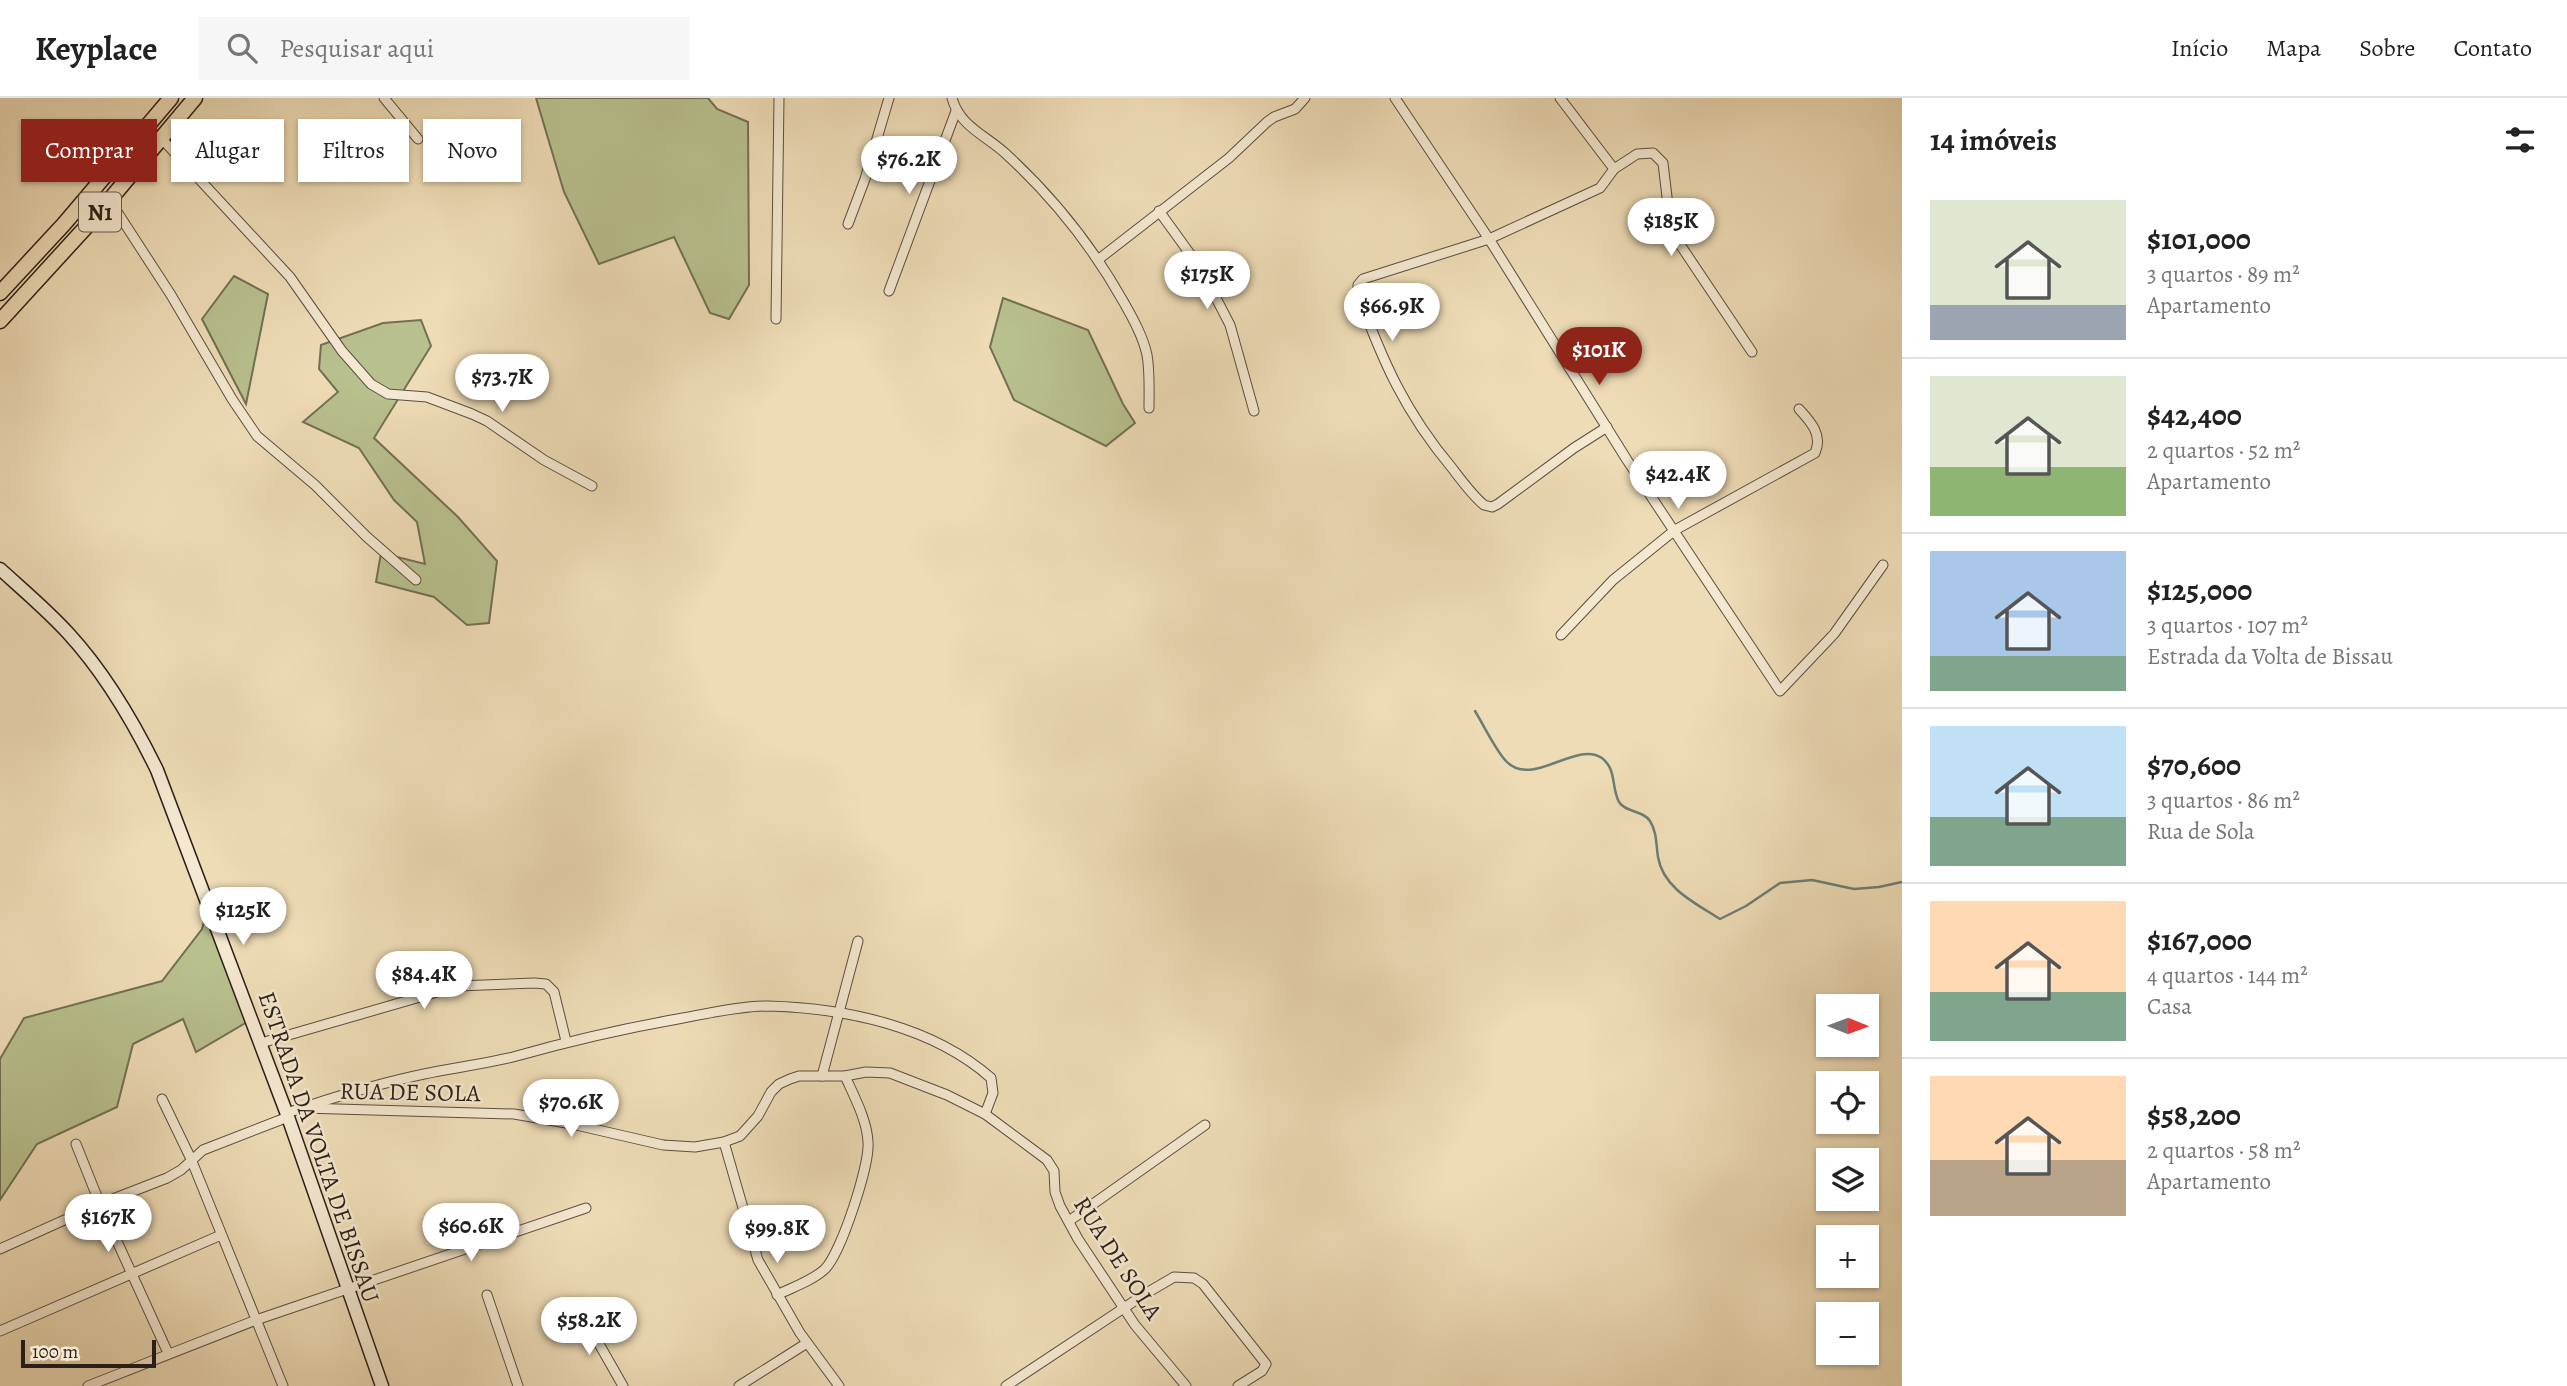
<!DOCTYPE html>
<html lang="pt">
<meta charset="utf-8">
<style>
:root{--surface:#fff;--page:#f6f6f6;--text:#222;--muted:#767676;--line:#e0e0e0;--accent:#8f2418}
body{margin:0;font-family:Alegreya,serif;background:var(--page);color:var(--text);height:100vh;display:flex;flex-direction:column;font-size:26px;white-space:nowrap}
*{box-sizing:border-box;margin:0}
p{font-size:23px;color:var(--muted)}
.icon{flex:none;width:38px;height:38px;fill:none;stroke:currentColor;stroke-width:2;stroke-linecap:round;stroke-linejoin:round}
.map{position:relative;flex:1;overflow:hidden}
.drawer{display:flex;flex-direction:column;background:var(--surface);width:665px}
.drawer>*{flex:none}
.guide{position:absolute;left:21px;top:21px;width:665px;height:63px;display:flex;gap:14px}
.needle{width:46px;rotate:91deg}
.buttons{position:absolute;left:1816px;top:896px;display:grid;gap:14px}
.buttons a{display:grid;place-items:center;width:63px;height:63px;border-radius:0px;background:var(--surface);box-shadow:0 2px 5px #0004;font-size:35px}
.scale{position:absolute;left:21px;bottom:18px;width:135px;box-sizing:border-box;padding-left:7px;border:4px solid #2c1f18;border-top:0;font-size:19px;line-height:24px;white-space:nowrap;color:#2c1f18;-webkit-text-stroke:5px #f4e8d0;paint-order:stroke}
.price{position:absolute;translate:-50% -60px;padding:0 16px;border-radius:24px;background:#fff;color:#222;font-size:23px;line-height:46px;filter:drop-shadow(0 2px 4px #0008)}
.price::after{content:'';position:absolute;left:50%;top:42px;width:21px;height:16px;margin-left:-10px;background:inherit;clip-path:polygon(0 0,100% 0,50% 100%)}
.price.active{background:var(--accent);color:#fff}
ul{padding:0;list-style:none}
li{display:flex;align-items:center;gap:21px;height:175px;padding:0 28px}
li+li{border-top:2px solid var(--line)}
li span{display:grid;place-items:center;flex:none;width:196px;height:140px;border-radius:0px;color:#555}
li>.icon{margin-inline-start:auto}
span .icon{width:84px;height:84px;fill:#fffc;stroke-width:1}
li b{font-size:30px}
h2{display:flex;justify-content:space-between;align-items:center;height:84px;padding:0 28px;font-size:30px}
.pill{padding:0 24px;border-radius:0px;background:var(--surface);box-shadow:0 2px 5px #0004;font-size:24px;line-height:63px}
.pill.active{background:var(--accent);color:#fff}
header{display:flex;align-items:center;gap:42px;box-sizing:border-box;height:98px;padding:0 35px;background:var(--surface);border-bottom:2px solid var(--line)}
header strong{font-size:33px}
nav{display:flex;gap:38px;margin-inline-start:auto;font-size:24px}
.search{width:490px;height:63px;background:var(--page);display:flex;align-items:center;gap:18px;box-sizing:border-box;padding:0 24px;border-radius:0px;color:var(--muted);font-size:26px}
main{display:flex;flex:1;min-height:0}
.map>svg:first-child{display:block}
.green{fill:#b8c08e;stroke:#727053;stroke-width:2}
.lines{fill:none;stroke-linecap:round;stroke-linejoin:round}
.stream{stroke:#6d7d73;stroke-width:2.5}
.minor-casing{stroke:#5c4e40;stroke-width:11}
.secondary-casing{stroke:#2c1f18;stroke-width:15}
.primary-casing{stroke:#2c1f18;stroke-width:17}
.minor{stroke:#f4e8d0;stroke-width:9}
.secondary{stroke:#f4e8d0;stroke-width:12}
.primary{stroke:#eedcb6;stroke-width:14}
.labels{text-anchor:middle;stroke-width:5;stroke-linejoin:round;paint-order:stroke}
.shield{fill:#f4e8d0;stroke:#685b4f;stroke-width:2}
.shield-label{font-size:23px;font-weight:bold;fill:#2c1f18}
.street-label{font-size:24px;fill:#2c1f18;stroke:#f4e8d0}
</style>
<header>
<strong>Keyplace</strong>
<div class="search"><svg class="icon" aria-label="search" viewBox="0 0 24 24"><circle cx="10" cy="10" r="6"/><path d="M15 15l6 6"/></svg>Pesquisar aqui</div>
<nav><a>Início</a><a>Mapa</a><a>Sobre</a><a>Contato</a></nav>
</header>
<main>
<div class="map">
<svg width="1902" height="1288" viewBox="0 0 1902 1288">
<rect width="100%" height="100%" fill="#eedcb6"/>
<filter id="stains"><feTurbulence type="fractalNoise" baseFrequency=".00286" numOctaves="4"/><feColorMatrix values="0 0 0 0 .2 0 0 0 0 .09 0 0 0 0 .02 0 0 0 .5 -.17"/></filter>
<radialGradient id="worn" r=".72"><stop offset=".6" stop-color="#630" stop-opacity="0"/><stop offset="1" stop-color="#630" stop-opacity=".3"/></radialGradient>
<g class="green">
<polygon points="536,0 708,0 717,11 748,24 749,187 729,221 710,215 674,139 599,166 564,94"/>
<polygon points="234,178 268,196 246,306 202,221"/>
<polygon points="1003,200 1088,232 1123,306 1135,325 1106,348 1014,302 990,249"/>
<polygon points="421,222 431,248 374,340 458,419 497,463 489,525 467,527 434,499 376,484 381,455 425,466 417,424 394,402 359,350 303,324 338,294 319,271 321,247 383,225"/>
<polygon points="207,812 247,924 196,954 183,921 133,946 117,1009 37,1046 0,1102 0,961 24,920 162,883 202,831"/>
</g>
<g class="lines">
<path class="stream" d="M1475,613C1483,626 1496,653 1506,663C1532,691 1576,642 1602,660C1617,672 1611,689 1619,704C1626,715 1643,712 1650,723C1657,734 1656,747 1658,759C1663,790 1695,805 1720,821L1746,808L1780,785L1812,782L1854,791L1879,789L1902,784"/>
<defs>
<g id="minor">
<polyline points="384,0 418,41"/>
<path d="M952,0C959,28 987,38 1006,56C1053,99 1092,148 1123,203C1132,219 1143,238 1147,257C1150,274 1149,293 1149,310"/>
<polyline points="1395,0 1489,141 1627,362 1780,593 1834,536 1883,467"/>
<polyline points="1560,0 1614,71"/>
<polyline points="162,41 290,179 342,253 371,286 388,296 427,299 472,316 487,323 544,362 592,388"/>
<polyline points="110,103 171,197 232,301 257,338 315,387 367,439 416,482"/>
<polyline points="1159,113 1201,171 1230,227 1254,313"/>
<polyline points="848,126 865,81 889,0"/>
<polyline points="1099,161 1229,60 1267,24 1274,19 1295,11 1305,0"/>
<polyline points="889,193 956,13"/>
<polyline points="776,221 779,0"/>
<path d="M1607,329L1574,350L1498,406L1492,409L1484,407C1472,397 1462,383 1452,370C1405,314 1383,264 1358,196V187L1363,181L1489,141L1600,90L1614,71L1637,56L1653,55L1663,65L1671,133L1752,254"/>
<path d="M1561,537L1613,482L1675,432L1815,355C1823,337 1811,324 1799,311"/>
<polyline points="261,945 458,888 534,885 546,886 554,894 566,943"/>
<polyline points="822,978 858,843"/>
<polyline points="162,1001 191,1061 283,1288"/>
<path d="M311,1007C348,995 386,984 424,976C453,970 484,966 513,959C569,943 626,930 683,920C711,915 740,908 768,908C845,910 932,928 991,980L993,995L985,1016"/>
<polyline points="286,1015 303,1010 514,1016 572,1026 663,1047 695,1049 724,1044 740,1038 758,1018 771,994 779,986 790,981 799,978 845,978 866,974 890,975 947,997 985,1016 1047,1062 1054,1073 1055,1094 1060,1108 1078,1141 1135,1227 1186,1288"/>
<polyline points="724,1044 758,1162 800,1235 839,1288"/>
<polyline points="76,1046 100,1106 168,1255"/>
<polyline points="1069,1123 1205,1027"/>
<polyline points="0,1151 100,1106 167,1080 181,1072 203,1052 288,1019"/>
<polyline points="487,1197 518,1288"/>
<path d="M777,1197C793,1189 812,1183 825,1171C841,1155 870,1067 868,1044C867,1022 854,998 845,978"/>
<polyline points="582,1216 623,1288"/>
<polyline points="0,1233 221,1137"/>
<polyline points="88,1288 256,1222 586,1110"/>
<polyline points="739,1288 807,1245"/>
<polyline points="1006,1288 1145,1196 1174,1179 1194,1180 1203,1186 1266,1266 1262,1273 1238,1288"/>
</g>
<path id="secondary" d="M0,471C23,492 47,512 68,535C104,574 134,625 157,672L288,1019L382,1288"/>
<g id="primary">
<polyline points="0,195 64,126 171,0"/>
<polyline points="0,223 97,117 195,0"/>
</g>
</defs>
<use href="#minor" class="minor-casing"/>
<use href="#secondary" class="secondary-casing"/>
<use href="#primary" class="primary-casing"/>
<use href="#minor" class="minor"/>
<use href="#secondary" class="secondary"/>
<use href="#primary" class="primary"/>
</g>
<g class="labels">
<rect class="shield" x="79" y="94.5" width="42" height="39" rx="5"/>
<g class="shield-label">
<text x="100" y="122">N1</text>
</g>
<g class="street-label">
<text transform="translate(410 994) rotate(1)" y="8">RUA DE SOLA</text>
<text transform="translate(319 1049) rotate(71)" y="8">ESTRADA DA VOLTA DE BISSAU</text>
<text transform="translate(1118 1160) rotate(57)" y="8">RUA DE SOLA</text>
</g>
</g>
<rect width="100%" height="100%" filter="url(#stains)"/>
<rect width="100%" height="100%" fill="url(#worn)"/>
</svg>
<div class="buttons">
<a><svg class="needle" viewBox="-14 -14 28 28"><path d="M0-13l5 13h-10z" fill="#e53935"/><path d="M0 13l5-13h-10z" fill="#767676"/></svg></a>
<a><svg class="icon" aria-label="locate" viewBox="0 0 24 24"><circle cx="12" cy="12" r="6"/><path d="M12 2v4M12 18v4M2 12h4M18 12h4"/></svg></a>
<a><svg class="icon" aria-label="layers" viewBox="0 0 24 24"><path d="M12 4l9 5-9 5-9-5zM3 14l9 5 9-5"/></svg></a>
<a>+</a>
<a>−</a>
</div>
<div class="scale">100 m</div>
<b class="price" style="left:909px;top:98px">$76.2K</b>
<b class="price" style="left:1671px;top:160px">$185K</b>
<b class="price" style="left:1207px;top:213px">$175K</b>
<b class="price" style="left:1392px;top:245px">$66.9K</b>
<b class="price active" style="left:1599px;top:289px">$101K</b>
<b class="price" style="left:502px;top:316px">$73.7K</b>
<b class="price" style="left:1678px;top:413px">$42.4K</b>
<b class="price" style="left:243px;top:849px">$125K</b>
<b class="price" style="left:424px;top:913px">$84.4K</b>
<b class="price" style="left:571px;top:1041px">$70.6K</b>
<b class="price" style="left:108px;top:1156px">$167K</b>
<b class="price" style="left:471px;top:1165px">$60.6K</b>
<b class="price" style="left:777px;top:1167px">$99.8K</b>
<b class="price" style="left:589px;top:1259px">$58.2K</b>
<div class="guide">
<a class="pill active">Comprar</a>
<a class="pill">Alugar</a>
<a class="pill">Filtros</a>
<a class="pill">Novo</a>
</div>
</div>
<section class="drawer">
<h2>14 imóveis<svg class="icon" aria-label="filters" viewBox="0 0 24 24"><path d="M4 7h16M4 17h16"/><circle cx="9" cy="7" r="2"/><circle cx="15" cy="17" r="2"/></svg></h2>
<ul>
<li><span style="background:linear-gradient(#dfe7d0 75%,#9aa5b1 0)"><svg class="icon" aria-label="home" viewBox="0 0 24 24"><path d="M3 11l9-7 9 7M6 9v11h12V9"/></svg></span><div><b>$101,000</b><p>3 quartos · 89 m²</p><p>Apartamento</p></div></li>
<li><span style="background:linear-gradient(#dfe7d0 65%,#8fb573 0)"><svg class="icon" aria-label="home" viewBox="0 0 24 24"><path d="M3 11l9-7 9 7M6 9v11h12V9"/></svg></span><div><b>$42,400</b><p>2 quartos · 52 m²</p><p>Apartamento</p></div></li>
<li><span style="background:linear-gradient(#a9c7e8 75%,#7fa58c 0)"><svg class="icon" aria-label="home" viewBox="0 0 24 24"><path d="M3 11l9-7 9 7M6 9v11h12V9"/></svg></span><div><b>$125,000</b><p>3 quartos · 107 m²</p><p>Estrada da Volta de Bissau</p></div></li>
<li><span style="background:linear-gradient(#bfe0f5 65%,#7fa58c 0)"><svg class="icon" aria-label="home" viewBox="0 0 24 24"><path d="M3 11l9-7 9 7M6 9v11h12V9"/></svg></span><div><b>$70,600</b><p>3 quartos · 86 m²</p><p>Rua de Sola</p></div></li>
<li><span style="background:linear-gradient(#ffd9b3 65%,#7fa58c 0)"><svg class="icon" aria-label="home" viewBox="0 0 24 24"><path d="M3 11l9-7 9 7M6 9v11h12V9"/></svg></span><div><b>$167,000</b><p>4 quartos · 144 m²</p><p>Casa</p></div></li>
<li><span style="background:linear-gradient(#ffd9b3 60%,#b9a48a 0)"><svg class="icon" aria-label="home" viewBox="0 0 24 24"><path d="M3 11l9-7 9 7M6 9v11h12V9"/></svg></span><div><b>$58,200</b><p>2 quartos · 58 m²</p><p>Apartamento</p></div></li>
</ul>
</section>
</main>
